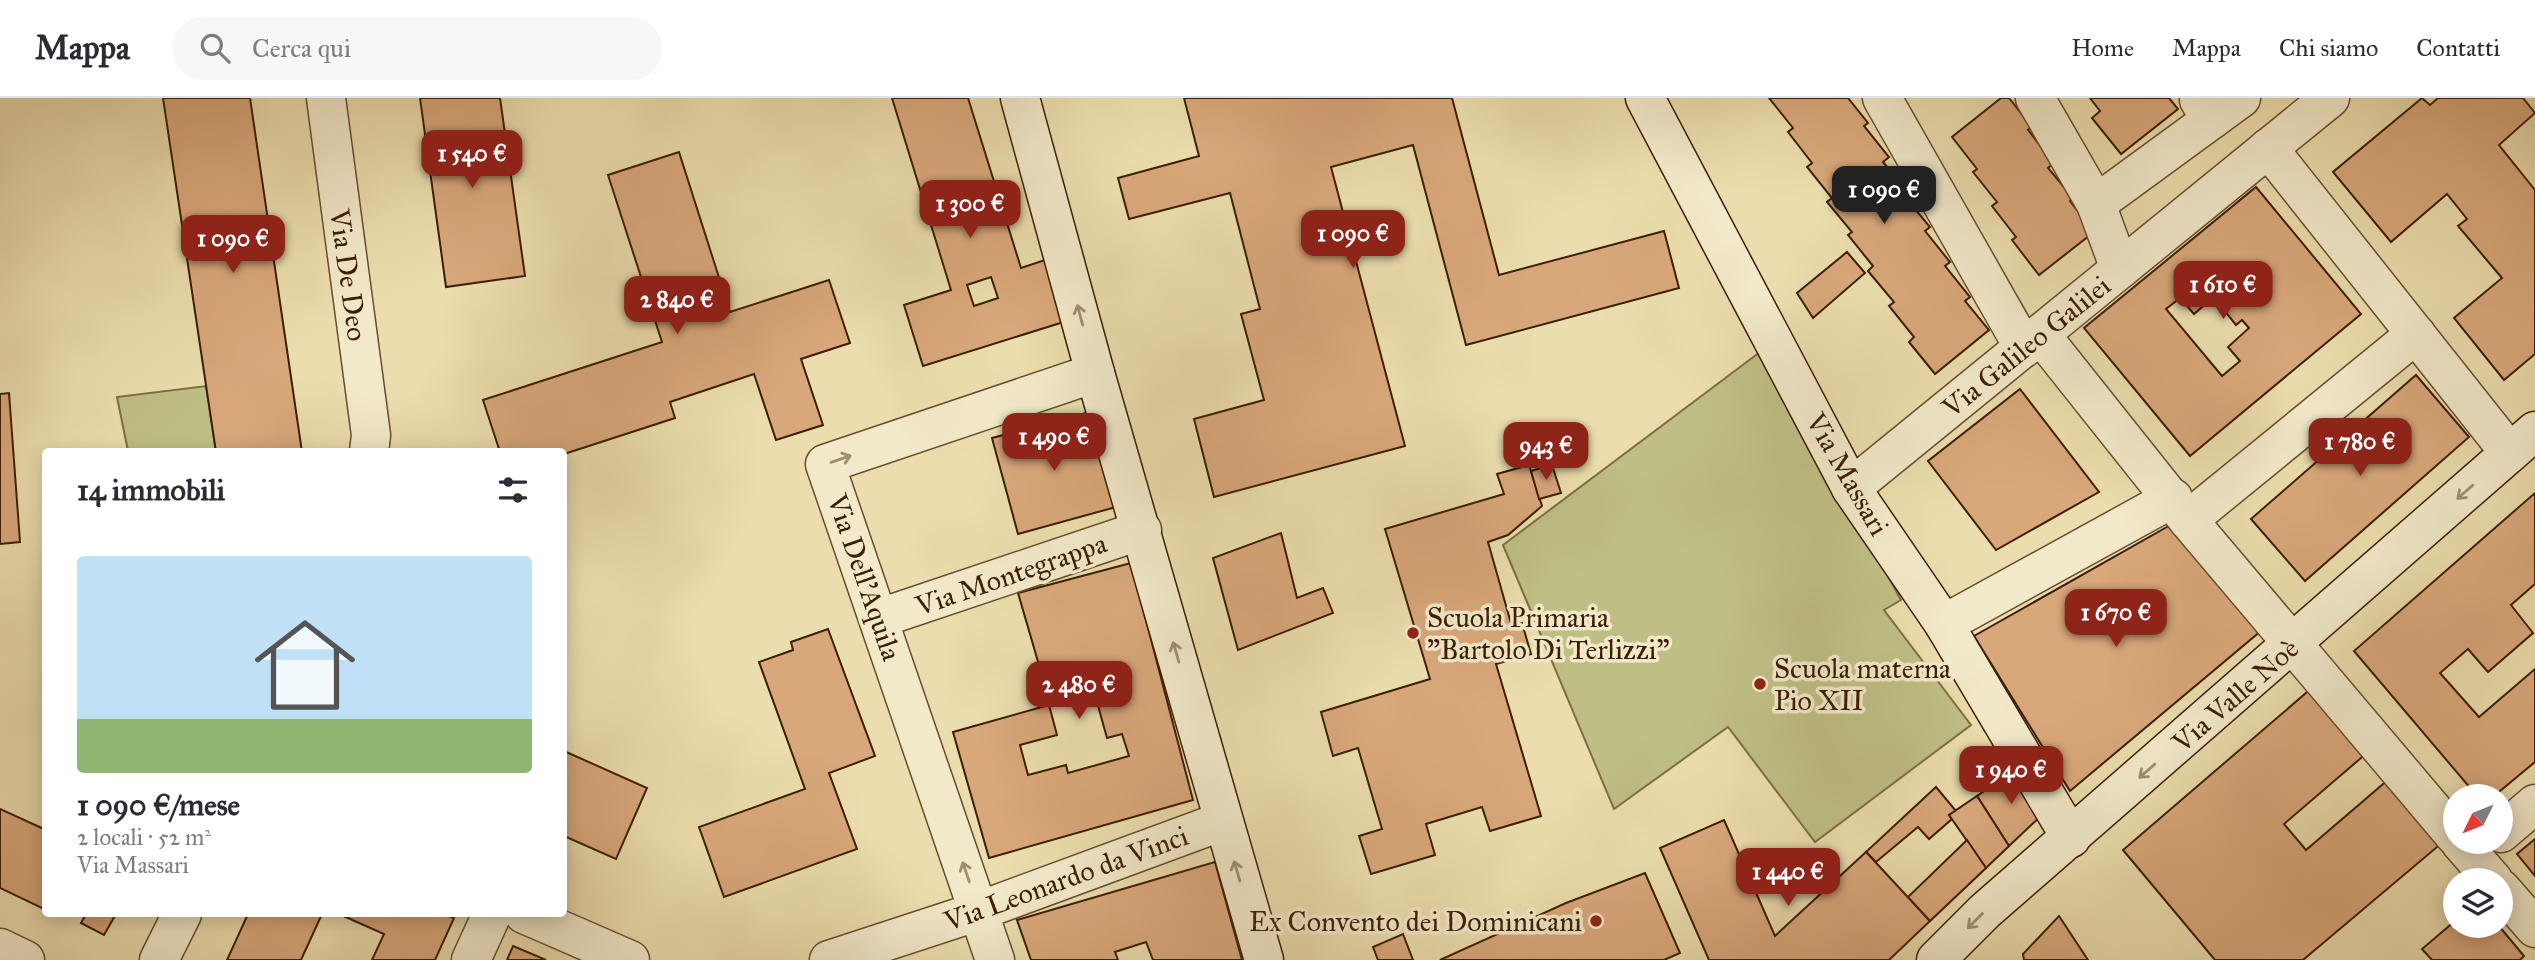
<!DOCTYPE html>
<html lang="it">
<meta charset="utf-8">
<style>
:root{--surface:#fff;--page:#f7f7f7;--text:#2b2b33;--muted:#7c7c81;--line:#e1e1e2;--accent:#8f2418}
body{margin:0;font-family:"IM FELL Great Primer",serif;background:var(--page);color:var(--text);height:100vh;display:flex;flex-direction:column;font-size:26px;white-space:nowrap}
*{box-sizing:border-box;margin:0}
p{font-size:23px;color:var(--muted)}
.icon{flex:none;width:38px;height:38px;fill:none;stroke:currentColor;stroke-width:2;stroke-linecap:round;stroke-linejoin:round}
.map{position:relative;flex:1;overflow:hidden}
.sheet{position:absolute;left:42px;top:350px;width:525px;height:469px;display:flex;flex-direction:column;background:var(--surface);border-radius:7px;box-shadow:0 4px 18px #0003}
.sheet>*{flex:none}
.needle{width:46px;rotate:227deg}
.fabs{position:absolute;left:2443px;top:686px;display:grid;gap:14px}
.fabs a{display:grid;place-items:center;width:70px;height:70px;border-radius:50%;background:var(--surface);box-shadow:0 4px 18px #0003;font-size:35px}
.price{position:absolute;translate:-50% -60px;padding:0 16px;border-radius:14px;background:var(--accent);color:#fff;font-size:23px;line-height:46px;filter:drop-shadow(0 2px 4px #0008)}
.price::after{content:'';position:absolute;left:50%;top:42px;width:21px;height:16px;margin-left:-10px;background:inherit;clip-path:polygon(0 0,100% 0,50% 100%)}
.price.current{background:#222;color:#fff}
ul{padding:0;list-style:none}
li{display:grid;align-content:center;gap:14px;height:371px;padding:0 35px}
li+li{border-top:2px solid var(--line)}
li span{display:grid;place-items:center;height:217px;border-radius:7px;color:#555}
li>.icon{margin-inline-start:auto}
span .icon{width:126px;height:126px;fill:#fffc;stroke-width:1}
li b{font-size:30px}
h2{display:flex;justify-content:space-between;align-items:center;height:84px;padding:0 35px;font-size:30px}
header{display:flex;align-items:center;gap:42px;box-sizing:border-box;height:98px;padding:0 35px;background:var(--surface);border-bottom:2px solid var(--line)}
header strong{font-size:33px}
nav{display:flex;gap:38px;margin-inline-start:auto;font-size:24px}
.search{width:490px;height:63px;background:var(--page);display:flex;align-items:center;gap:18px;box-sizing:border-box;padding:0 24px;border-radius:38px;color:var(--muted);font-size:26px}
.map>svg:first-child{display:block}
.green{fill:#bfbf85;stroke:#7e6e44;stroke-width:2}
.building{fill:#d8a77a;stroke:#3c1e04;stroke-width:2;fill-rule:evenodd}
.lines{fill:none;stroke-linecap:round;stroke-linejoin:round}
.street-casing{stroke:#684e2e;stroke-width:41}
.secondary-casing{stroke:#3c1e04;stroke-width:41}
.street{stroke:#f2e9ca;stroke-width:38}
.secondary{stroke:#f2e9ca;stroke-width:38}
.oneway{stroke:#a08e71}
.poi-dot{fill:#8f2418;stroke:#f2e9ca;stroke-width:2.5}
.labels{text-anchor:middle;stroke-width:7;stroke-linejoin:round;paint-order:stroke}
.street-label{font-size:28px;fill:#3c1e04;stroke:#f2e9ca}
.poi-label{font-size:28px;fill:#3c1e04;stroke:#f2e9ca;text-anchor:start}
</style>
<header>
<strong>Mappa</strong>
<div class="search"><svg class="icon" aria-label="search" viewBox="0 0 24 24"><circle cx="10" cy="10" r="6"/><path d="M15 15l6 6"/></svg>Cerca qui</div>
<nav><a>Home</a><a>Mappa</a><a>Chi siamo</a><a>Contatti</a></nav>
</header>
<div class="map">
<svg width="2535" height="862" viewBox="0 0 2535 862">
<rect width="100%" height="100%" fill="#ebddad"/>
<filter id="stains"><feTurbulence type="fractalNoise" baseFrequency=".00286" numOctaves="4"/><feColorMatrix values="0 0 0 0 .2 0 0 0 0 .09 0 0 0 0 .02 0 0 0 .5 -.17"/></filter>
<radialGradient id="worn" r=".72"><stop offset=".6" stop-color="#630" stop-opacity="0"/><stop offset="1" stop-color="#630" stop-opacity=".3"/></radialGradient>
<g class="green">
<polygon points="1764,251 1901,502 1884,512 1971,627 1815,744 1728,629 1614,711 1503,447"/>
<polygon points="206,288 216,353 128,353 117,299"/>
</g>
<g class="building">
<polygon points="163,0 250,0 302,354 216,354"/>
<polygon points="420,0 500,0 525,178 446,189"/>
<path d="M892,0H968L1021,170L1051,160L1070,222L923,268L904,207L951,192ZM991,179L998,200L974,208L967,187Z"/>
<polygon points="1184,0 1452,0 1499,177 1664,133 1679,190 1466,247 1413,47 1331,69 1405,348 1214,399 1194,321 1264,302 1241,216 1260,211 1230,95 1129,121 1118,80 1199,58"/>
<polygon points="1769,0 1848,0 1868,25 1864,28 1889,59 1883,64 1910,96 1905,99 1930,129 1925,133 1950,164 1945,168 1970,199 1965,203 1989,232 1935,276 1909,244 1914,239 1889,208 1894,204 1868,173 1873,168 1848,137 1852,134 1827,104 1832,100 1807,69 1812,65 1788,34 1793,30"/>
<polygon points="2001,0 2009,0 2032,29 2028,32 2054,65 2048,70 2073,100 2070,103 2094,134 2039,177 2012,142 2016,139 1992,108 1997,104 1973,74 1977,71 1952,39"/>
<polygon points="2090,0 2169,0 2178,11 2121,56 2092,20 2100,13"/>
<polygon points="2422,0 2430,7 2438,0 2523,0 2535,15 2499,47 2535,92 2535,256 2504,282 2454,220 2502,180 2458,128 2467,121 2447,96 2391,144 2333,74"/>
<polygon points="679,54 730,214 829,182 850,245 801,261 823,327 776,342 754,276 670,304 675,320 564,356 564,354 500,354 483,302 662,244 608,77"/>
<path d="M2256,89L2361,216L2190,358L2084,230ZM2230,185L2236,192L2219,206L2236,227L2242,222L2249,230L2228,249L2240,263L2222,278L2166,211L2180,200L2194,216Z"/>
<polygon points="1847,154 1865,175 1813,220 1797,195"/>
<polygon points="2416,277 2469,339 2305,483 2251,421"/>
<polygon points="2020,291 2099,394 1996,452 1928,363"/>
<polygon points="9,295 20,444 0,446 0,296"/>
<polygon points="1090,314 1116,409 1018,436 992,340"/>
<polygon points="1529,367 1542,408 1508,437 1488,444 1512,529 1522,525 1531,556 1496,566 1541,718 1490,733 1482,709 1426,726 1435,757 1371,776 1359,738 1382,731 1358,650 1333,658 1321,614 1430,581 1385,431 1504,396 1497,376"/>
<polygon points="1552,367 1561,395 1539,401 1531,373"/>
<polygon points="2535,395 2535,486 2511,507 2533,535 2488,574 2468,551 2440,575 2479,619 2535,571 2535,664 2494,698 2477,698 2354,553"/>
<polygon points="2174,425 2262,532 2070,693 1974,538"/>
<polygon points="1281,435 1297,500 1323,490 1333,515 1238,552 1213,460"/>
<polygon points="1131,465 1193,702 989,760 953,634 1049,607 1057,637 1020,647 1028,677 1066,667 1068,675 1129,658 1122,636 1107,640 1092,586 1048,598 1018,495"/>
<polygon points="828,531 875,658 829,675 857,751 724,799 699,729 805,691 759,564 793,552 791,544"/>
<polygon points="2313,589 2368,654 2284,726 2306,752 2389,681 2443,744 2303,862 2215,862 2123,752"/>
<polygon points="564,653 647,690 616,761 564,738"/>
<polygon points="2017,670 2043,716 2009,748 1977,698"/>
<polygon points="1936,689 1956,713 1949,717 1952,721 1929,741 1918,729 1876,764 1866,754"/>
<polygon points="1977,698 2009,748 1986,770 1949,717"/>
<polygon points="0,711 46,732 46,812 0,790"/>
<polygon points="1724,722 1775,838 1866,754 1930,823 1889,862 1709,862 1660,750"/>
<polygon points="2535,741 2535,778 2517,756"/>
<polygon points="1967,742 1986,770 1930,823 1908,799"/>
<polygon points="1215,764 1242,862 1153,862 1146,844 1115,854 1118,862 1031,862 1017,822"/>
<polygon points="1645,775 1680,855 1664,862 1440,862 1566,805"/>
<polygon points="86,816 116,816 104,837 81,825"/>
<polygon points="248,816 322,816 301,862 227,862"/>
<polygon points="339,816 443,816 454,820 435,862 372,862 384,836"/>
<polygon points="2059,818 2088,862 2024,862 2023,856"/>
<polygon points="2455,823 2455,828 2499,828 2524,858 2520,862 2432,862 2422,851"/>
<polygon points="1403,836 1413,862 1378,862 1373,849"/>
<polygon points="513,848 546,862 507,862"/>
</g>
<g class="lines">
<defs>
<g id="street">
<polyline points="326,0 371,337 369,354"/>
<polyline points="1882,0 2024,250"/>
<polyline points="2035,0 2096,106 2211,22"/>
<polyline points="2199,2 2211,22 2241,0"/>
<polyline points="2268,50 2510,355"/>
<polyline points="2096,106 2120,171"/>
<polyline points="2040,236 2188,422 2455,738"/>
<polyline points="1851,390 2330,0"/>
<polyline points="2188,422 2416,236"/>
<polyline points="880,520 1142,432"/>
<polyline points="1944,526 2173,400"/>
<polyline points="2501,735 2535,706"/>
<polyline points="2460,744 2493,782"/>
<polyline points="2501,791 2535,830"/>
<polyline points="524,816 630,862"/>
<polyline points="0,850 25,862"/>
<polyline points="159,862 182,816"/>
<polyline points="471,862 492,816"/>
<polyline points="829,862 979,813 1223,723"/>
<polyline points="995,862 825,366 1095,275"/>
</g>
<g id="secondary">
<polyline points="1020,0 1095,275 1264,862"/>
<polyline points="1645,0 1851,390 1944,526 2071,740"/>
<polyline points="1936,862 1985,813 2535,333"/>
</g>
</defs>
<use href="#street" class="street-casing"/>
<use href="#secondary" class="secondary-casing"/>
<use href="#street" class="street"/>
<use href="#secondary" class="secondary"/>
</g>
<defs><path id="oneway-shaft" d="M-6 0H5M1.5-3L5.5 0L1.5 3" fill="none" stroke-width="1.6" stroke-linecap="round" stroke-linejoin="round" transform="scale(1.75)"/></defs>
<g class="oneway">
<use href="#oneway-shaft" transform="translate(1080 217) rotate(-105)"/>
<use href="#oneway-shaft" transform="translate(841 361) rotate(-19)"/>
<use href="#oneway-shaft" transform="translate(2465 394) rotate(139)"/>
<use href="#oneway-shaft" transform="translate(1176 554) rotate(-106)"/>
<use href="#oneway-shaft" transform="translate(2147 673) rotate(139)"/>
<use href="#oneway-shaft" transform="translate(1237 773) rotate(-106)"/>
<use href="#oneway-shaft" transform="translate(966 774) rotate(-109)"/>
<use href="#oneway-shaft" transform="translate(1975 823) rotate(135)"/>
</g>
<g class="poi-dot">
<circle cx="1413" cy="535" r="7"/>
<circle cx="1760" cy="586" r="7"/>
<circle cx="1596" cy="823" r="7"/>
</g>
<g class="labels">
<g class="street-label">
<text transform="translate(349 177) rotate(82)" y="10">Via De Deo</text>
<text transform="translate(2026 248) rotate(-39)" y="10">Via Galileo Galilei</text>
<text transform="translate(1848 376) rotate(60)" y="10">Via Massari</text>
<text transform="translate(1011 476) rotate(-19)" y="10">Via Montegrappa</text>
<text transform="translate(865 479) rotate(71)" y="10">Via Dell'Aquila</text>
<text transform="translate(2235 597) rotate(-41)" y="10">Via Valle Noè</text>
<text transform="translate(1066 780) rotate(-20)" y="10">Via Leonardo da Vinci</text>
</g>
<g class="poi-label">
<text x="1427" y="529">Scuola Primaria<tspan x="1427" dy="32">"Bartolo Di Terlizzi"</tspan></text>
<text x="1774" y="580">Scuola materna<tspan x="1774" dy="32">Pio XII</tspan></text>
<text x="1582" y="833" text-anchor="end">Ex Convento dei Dominicani</text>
</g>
</g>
<rect width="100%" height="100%" filter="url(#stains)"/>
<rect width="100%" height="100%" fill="url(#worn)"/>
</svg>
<div class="fabs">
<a><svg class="needle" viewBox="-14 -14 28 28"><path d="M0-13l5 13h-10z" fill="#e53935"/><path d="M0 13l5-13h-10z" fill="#7c7c81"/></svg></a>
<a><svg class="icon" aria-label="layers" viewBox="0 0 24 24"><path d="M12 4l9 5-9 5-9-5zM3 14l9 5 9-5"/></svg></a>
</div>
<b class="price" style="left:472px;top:92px">1 540 €</b>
<b class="price current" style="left:1884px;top:128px">1 090 €</b>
<b class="price" style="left:970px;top:142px">1 300 €</b>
<b class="price" style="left:1353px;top:172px">1 090 €</b>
<b class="price" style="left:233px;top:177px">1 090 €</b>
<b class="price" style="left:2223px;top:223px">1 610 €</b>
<b class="price" style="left:677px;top:238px">2 840 €</b>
<b class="price" style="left:1054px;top:375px">1 490 €</b>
<b class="price" style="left:2360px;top:380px">1 780 €</b>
<b class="price" style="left:1546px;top:384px">943 €</b>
<b class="price" style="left:2116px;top:551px">1 670 €</b>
<b class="price" style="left:1079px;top:623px">2 480 €</b>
<b class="price" style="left:2011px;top:708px">1 940 €</b>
<b class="price" style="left:1788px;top:810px">1 440 €</b>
<section class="sheet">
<h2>14 immobili<svg class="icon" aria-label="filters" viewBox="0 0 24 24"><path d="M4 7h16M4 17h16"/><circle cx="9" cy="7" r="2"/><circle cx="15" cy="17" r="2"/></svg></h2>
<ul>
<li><span style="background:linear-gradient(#bfe0f5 75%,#8fb573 0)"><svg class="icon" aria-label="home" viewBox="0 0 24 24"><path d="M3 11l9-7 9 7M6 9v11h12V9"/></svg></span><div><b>1 090 €/mese</b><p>2 locali · 52 m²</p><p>Via Massari</p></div></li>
</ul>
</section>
</div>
